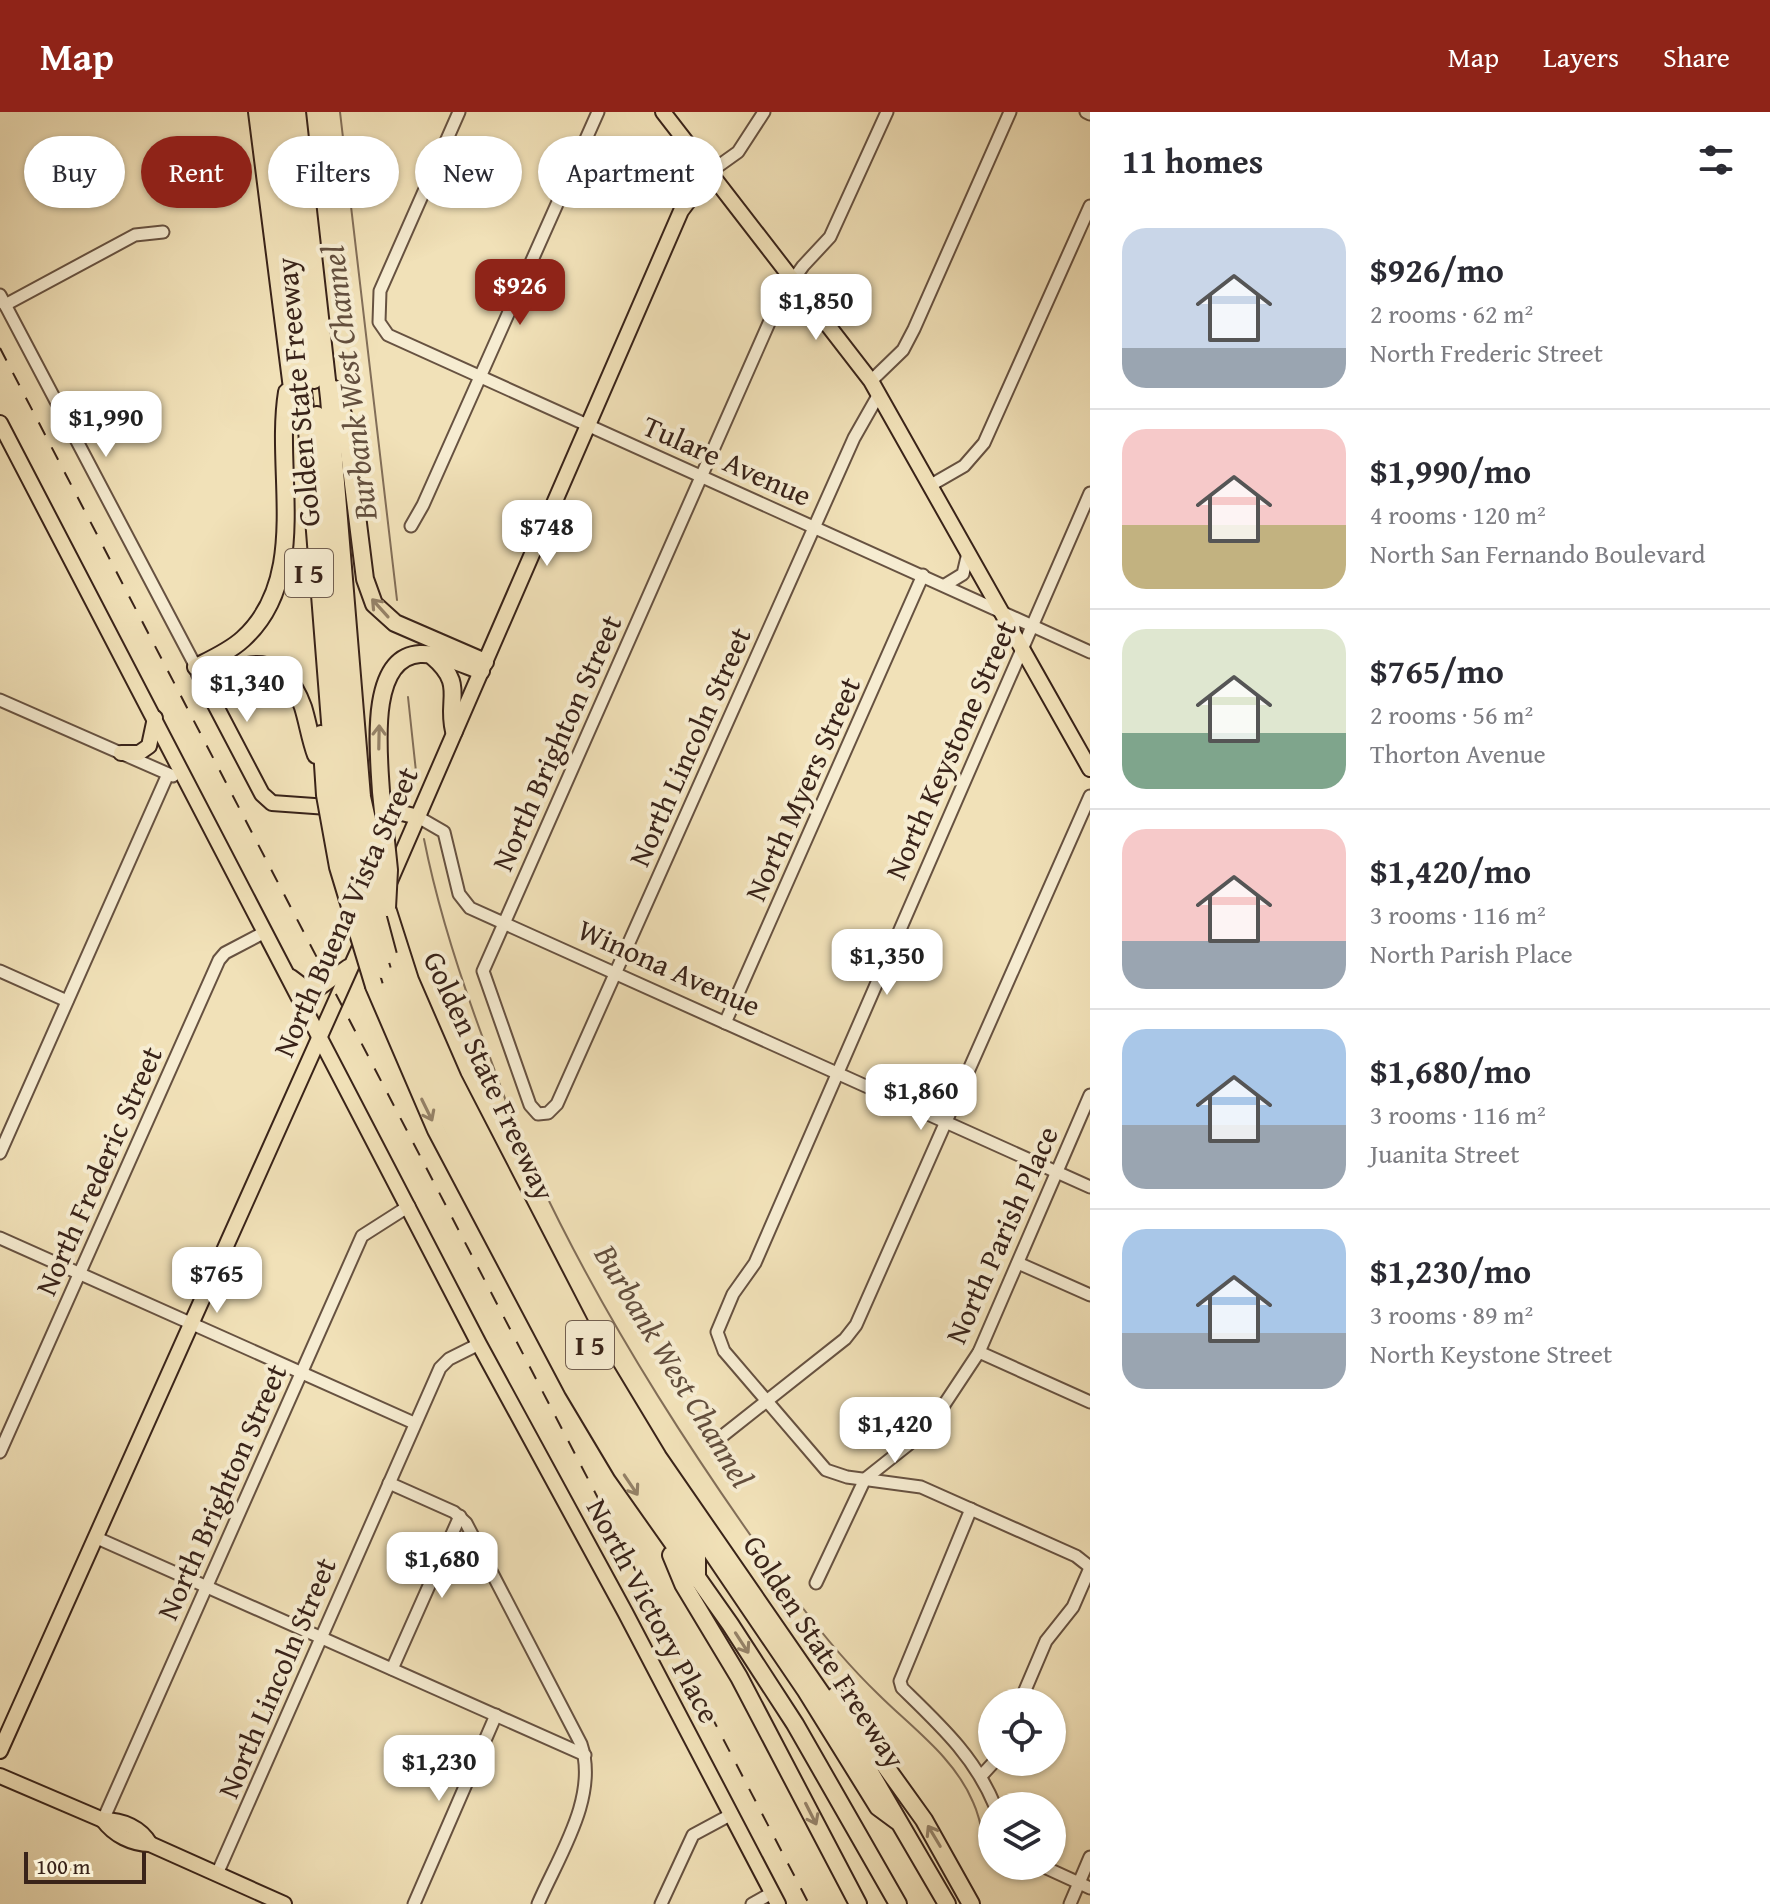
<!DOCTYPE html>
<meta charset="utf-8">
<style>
:root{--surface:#fff;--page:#f7f7f7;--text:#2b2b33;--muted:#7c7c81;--line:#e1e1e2;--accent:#8f2418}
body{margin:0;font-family:"Gentium Book Plus",serif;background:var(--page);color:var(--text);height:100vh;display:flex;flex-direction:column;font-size:30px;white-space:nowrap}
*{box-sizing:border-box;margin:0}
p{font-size:26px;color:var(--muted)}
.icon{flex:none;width:44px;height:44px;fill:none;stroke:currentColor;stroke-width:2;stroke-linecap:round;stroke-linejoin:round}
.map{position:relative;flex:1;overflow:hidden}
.side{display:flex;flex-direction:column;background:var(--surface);width:680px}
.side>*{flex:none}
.guide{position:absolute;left:24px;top:24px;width:760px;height:72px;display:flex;gap:16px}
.controls{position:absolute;left:978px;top:1576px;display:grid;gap:16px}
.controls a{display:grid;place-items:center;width:88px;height:88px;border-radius:50%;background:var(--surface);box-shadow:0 2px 6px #0004;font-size:40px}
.scale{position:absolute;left:24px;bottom:20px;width:122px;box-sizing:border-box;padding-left:8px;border:4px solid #392319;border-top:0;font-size:22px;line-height:28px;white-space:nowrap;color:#392319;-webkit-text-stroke:6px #f6ecd1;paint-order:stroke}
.price{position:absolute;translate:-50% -68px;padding:0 18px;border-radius:16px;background:#fff;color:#222;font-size:26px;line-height:52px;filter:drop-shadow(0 2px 4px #0008)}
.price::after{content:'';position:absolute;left:50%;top:48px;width:24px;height:18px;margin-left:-12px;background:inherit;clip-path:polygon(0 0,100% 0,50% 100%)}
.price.on{background:var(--accent);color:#fff}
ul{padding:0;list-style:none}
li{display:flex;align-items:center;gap:24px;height:200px;padding:0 32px}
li+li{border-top:2px solid var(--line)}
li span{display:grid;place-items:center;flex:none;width:224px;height:160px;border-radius:24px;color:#555}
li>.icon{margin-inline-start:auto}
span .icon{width:96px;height:96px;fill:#fffc;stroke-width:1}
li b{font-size:34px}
h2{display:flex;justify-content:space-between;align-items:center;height:96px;padding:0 32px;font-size:34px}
.pill{padding:0 28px;border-radius:36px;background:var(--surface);box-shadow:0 2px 6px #0004;font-size:28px;line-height:72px}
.pill.on{background:var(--accent);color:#fff}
header{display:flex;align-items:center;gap:48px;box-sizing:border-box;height:112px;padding:0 40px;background:var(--accent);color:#fff}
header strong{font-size:38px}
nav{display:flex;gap:44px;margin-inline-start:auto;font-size:28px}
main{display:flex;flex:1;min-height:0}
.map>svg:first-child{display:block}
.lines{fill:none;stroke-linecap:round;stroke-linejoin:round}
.stream{stroke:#826e58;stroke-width:2}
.minor-casing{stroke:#675241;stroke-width:15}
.major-casing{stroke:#392319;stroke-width:18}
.highway-casing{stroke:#392319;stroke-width:20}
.minor{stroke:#f6ecd1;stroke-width:11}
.major{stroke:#f1e1b8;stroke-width:14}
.highway{stroke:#f1e1b8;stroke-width:16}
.rail{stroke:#392319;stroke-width:2;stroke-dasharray:14 14;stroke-linecap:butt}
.highway-bridge-casing{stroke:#392319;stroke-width:20;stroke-linecap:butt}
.highway-bridge{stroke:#f1e1b8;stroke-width:16}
.oneway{stroke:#958268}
.labels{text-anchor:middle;stroke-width:8;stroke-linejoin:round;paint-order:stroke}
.shield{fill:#f6ecd1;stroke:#725f50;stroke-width:2}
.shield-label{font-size:28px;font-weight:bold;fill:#392319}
.street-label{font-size:30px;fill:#392319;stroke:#f6ecd1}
.water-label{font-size:32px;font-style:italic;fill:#634f3e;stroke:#f6ecd1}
</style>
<header>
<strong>Map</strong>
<nav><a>Map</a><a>Layers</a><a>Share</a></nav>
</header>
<main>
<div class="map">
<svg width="1090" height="1792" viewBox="0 0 1090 1792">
<rect width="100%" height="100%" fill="#f1e1b8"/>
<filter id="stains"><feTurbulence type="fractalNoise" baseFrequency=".0025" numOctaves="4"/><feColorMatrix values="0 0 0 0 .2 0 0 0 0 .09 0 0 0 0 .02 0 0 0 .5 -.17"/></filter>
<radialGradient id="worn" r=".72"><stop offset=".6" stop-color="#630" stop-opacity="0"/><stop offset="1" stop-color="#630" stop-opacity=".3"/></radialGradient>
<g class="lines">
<g class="stream">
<polyline points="340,0 397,488"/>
<polyline points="408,585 417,669"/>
<path d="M424,727C438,798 459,862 484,929C501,975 516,1021 537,1064C608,1215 701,1357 799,1491C823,1523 849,1554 878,1582C912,1616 954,1645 973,1690C981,1707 983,1725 987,1743"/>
</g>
<defs>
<g id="minor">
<polyline points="459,0 380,179 379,210 388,223 1090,540"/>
<polyline points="1086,0 1090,2"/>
<polyline points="710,60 738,40 764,0"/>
<polyline points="0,183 196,555"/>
<polyline points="5,193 135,123 163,120"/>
<polyline points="871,269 903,238 914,217 1010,0"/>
<polyline points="879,282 854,326 557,992 548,1001 538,1002 530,993 483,859 780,186 803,154 830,125 887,0"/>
<polyline points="931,373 964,354 984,331 1090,94"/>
<polyline points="1090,381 755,1151 733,1182 717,1220 724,1239 826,1358 847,1365 921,1375 1076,1444 1090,1455"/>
<polyline points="411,414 423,393 598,0"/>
<polyline points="945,473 963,462 968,441"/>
<polyline points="0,588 173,664"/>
<polyline points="418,705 444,720 459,782 470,796 1090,1075"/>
<polyline points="0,859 67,889"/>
<polyline points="725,911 923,463"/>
<polyline points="0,1041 168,662"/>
<polyline points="0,1126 414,1311"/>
<polyline points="1018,1151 1090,1183"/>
<polyline points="979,1240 1090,1290"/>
<polyline points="716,1329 845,1227 856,1213 1090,684"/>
<polyline points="0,1340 219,848 225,841 265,820"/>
<path d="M389,1371L454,1400L466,1411L581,1632C599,1685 558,1745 538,1792"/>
<path d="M971,1397L900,1569L902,1576C940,1613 975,1645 995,1694"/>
<polyline points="97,1426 585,1643"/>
<polyline points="816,1471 865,1367 928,1317 979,1240 1090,983"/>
<polyline points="392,1557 460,1404"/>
<polyline points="1020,1590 1046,1529 1073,1495 1090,1456"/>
<polyline points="982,1663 994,1650"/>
<polyline points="103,1708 362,1124 409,1094"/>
<polyline points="1042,1754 1090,1776"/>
<polyline points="217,1762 440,1256 449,1247 479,1232"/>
<polyline points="414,1792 496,1603"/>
<polyline points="661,1792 693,1723 732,1702"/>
<polyline points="752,1792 772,1781"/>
<polyline points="1070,1792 1090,1745"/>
</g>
<g id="major">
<polyline points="663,0 871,269 1090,657"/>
<polyline points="0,311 479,1232 625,1500 778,1792"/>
<polyline points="199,562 262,682 272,691 398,700 418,705"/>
<polyline points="121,641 139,641 149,634 155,606"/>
<polyline points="390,769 681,99 710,60"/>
<polyline points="291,865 303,874 319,876 348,855"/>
<polyline points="0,1639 363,828"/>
<path d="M0,1664L103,1708C123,1708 141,1716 150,1732"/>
<path d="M103,1708C114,1723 132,1732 150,1732L284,1792"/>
</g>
<g id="highway">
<polyline points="257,0 296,308"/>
<polyline points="271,0 306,305 332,635 339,684"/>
<polyline points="286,0 314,268"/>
<polyline points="297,0 329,286 362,685"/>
<polyline points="334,277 345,308 365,467 374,492 395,511 485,550"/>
<polyline points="317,303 350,684"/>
<path d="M432,544C466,573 446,586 454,619"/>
<path d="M196,555C212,547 230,539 243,527C311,465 274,361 287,280"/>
<path d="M204,572C246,547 283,539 303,595C308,611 310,627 316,643"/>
<polyline points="321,622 325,683"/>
<path d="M381,680C379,644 367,545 420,542C441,541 462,552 481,559"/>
<polyline points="387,796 410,868 453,967 591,1234 658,1345 839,1607 947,1792"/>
<polyline points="388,843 422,931 603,1280 806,1579 878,1695 897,1709"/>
<polyline points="382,858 423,959 561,1228 611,1316 697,1444 697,1467"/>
<polyline points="374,874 436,1018 573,1277 622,1359 730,1512 795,1612 898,1792"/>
<polyline points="671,1443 683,1472 739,1565 858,1792"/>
<polyline points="835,1584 924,1708 971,1792"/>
</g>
</defs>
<use href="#minor" class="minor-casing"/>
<use href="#major" class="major-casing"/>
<use href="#highway" class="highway-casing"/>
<use href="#minor" class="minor"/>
<use href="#major" class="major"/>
<use href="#highway" class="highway"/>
<polyline class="rail" points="0,236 809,1792"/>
<defs>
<g id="highway-bridge">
<polyline points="381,680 389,758 387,796"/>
<polyline points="325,683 338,755 374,874"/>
<polyline points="339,684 352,758 382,858"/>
<polyline points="350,684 360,738 388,843"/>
<polyline points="362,685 383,779"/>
</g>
</defs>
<use href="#highway-bridge" class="highway-bridge-casing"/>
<use href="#highway-bridge" class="highway-bridge"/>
</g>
<defs><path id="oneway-shaft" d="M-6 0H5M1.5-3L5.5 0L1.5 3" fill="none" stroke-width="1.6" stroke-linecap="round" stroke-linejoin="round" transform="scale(2)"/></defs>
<g class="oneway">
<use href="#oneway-shaft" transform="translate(380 496) rotate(-132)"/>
<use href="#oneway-shaft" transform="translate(379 625) rotate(-89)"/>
<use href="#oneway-shaft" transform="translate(427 998) rotate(64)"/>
<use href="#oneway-shaft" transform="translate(631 1373) rotate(56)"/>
<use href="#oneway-shaft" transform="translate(742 1531) rotate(57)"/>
<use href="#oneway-shaft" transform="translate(811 1702) rotate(63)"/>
<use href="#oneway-shaft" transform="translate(934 1724) rotate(-121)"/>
</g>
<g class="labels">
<g class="shield">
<rect x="285" y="437" width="48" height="48" rx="6"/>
<rect x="566" y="1209" width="48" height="48" rx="6"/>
</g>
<g class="shield-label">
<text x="309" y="471">I 5</text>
<text x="590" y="1243">I 5</text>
</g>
<g class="street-label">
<text transform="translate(298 280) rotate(-95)" y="10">Golden State Freeway</text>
<text transform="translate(727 349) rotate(24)" y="10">Tulare Avenue</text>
<text transform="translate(557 631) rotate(-66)" y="10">North Brighton Street</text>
<text transform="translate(690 635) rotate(-66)" y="10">North Lincoln Street</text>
<text transform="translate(951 638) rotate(-66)" y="10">North Keystone Street</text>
<text transform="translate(803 677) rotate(-66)" y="10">North Myers Street</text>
<text transform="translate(346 800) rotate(-66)" y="10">North Buena Vista Street</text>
<text transform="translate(669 856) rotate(24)" y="10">Winona Avenue</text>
<text transform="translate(489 964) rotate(65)" y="10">Golden State Freeway</text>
<text transform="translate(99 1059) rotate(-66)" y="10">North Frederic Street</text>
<text transform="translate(1002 1123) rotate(-66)" y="10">North Parish Place</text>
<text transform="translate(222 1380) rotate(-66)" y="10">North Brighton Street</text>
<text transform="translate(653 1499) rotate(62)" y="10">North Victory Place</text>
<text transform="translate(824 1540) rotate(57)" y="10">Golden State Freeway</text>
<text transform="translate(277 1566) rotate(-67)" y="10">North Lincoln Street</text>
</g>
<g class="water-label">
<text transform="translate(349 271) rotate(-97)" y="11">Burbank West Channel</text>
<text transform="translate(674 1254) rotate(59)" y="11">Burbank West Channel</text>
</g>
</g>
<rect width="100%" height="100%" filter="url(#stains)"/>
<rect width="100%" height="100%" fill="url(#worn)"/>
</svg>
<div class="controls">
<a><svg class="icon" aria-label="locate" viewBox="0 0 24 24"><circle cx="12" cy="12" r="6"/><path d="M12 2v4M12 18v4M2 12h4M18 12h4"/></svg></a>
<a><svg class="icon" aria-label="layers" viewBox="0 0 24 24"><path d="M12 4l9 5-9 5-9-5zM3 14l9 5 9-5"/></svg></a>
</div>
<div class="scale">100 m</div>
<b class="price on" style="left:520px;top:215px">$926</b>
<b class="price" style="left:816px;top:230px">$1,850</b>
<b class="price" style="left:106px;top:347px">$1,990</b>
<b class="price" style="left:547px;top:456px">$748</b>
<b class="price" style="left:247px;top:612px">$1,340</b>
<b class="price" style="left:887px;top:885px">$1,350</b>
<b class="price" style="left:921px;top:1020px">$1,860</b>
<b class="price" style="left:217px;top:1203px">$765</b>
<b class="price" style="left:895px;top:1353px">$1,420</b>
<b class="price" style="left:442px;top:1488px">$1,680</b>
<b class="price" style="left:439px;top:1691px">$1,230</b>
<div class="guide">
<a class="pill">Buy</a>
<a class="pill on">Rent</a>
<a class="pill">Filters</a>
<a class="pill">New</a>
<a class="pill">Apartment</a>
</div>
</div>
<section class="side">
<h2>11 homes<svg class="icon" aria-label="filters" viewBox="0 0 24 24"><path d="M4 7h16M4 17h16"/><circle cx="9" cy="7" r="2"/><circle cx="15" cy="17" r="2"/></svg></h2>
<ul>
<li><span style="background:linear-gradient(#c9d6e8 75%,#9aa5b1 0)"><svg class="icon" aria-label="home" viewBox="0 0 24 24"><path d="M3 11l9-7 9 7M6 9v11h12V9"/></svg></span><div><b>$926/mo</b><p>2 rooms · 62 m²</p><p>North Frederic Street</p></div></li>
<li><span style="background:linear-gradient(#f6c9c9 60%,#c2b280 0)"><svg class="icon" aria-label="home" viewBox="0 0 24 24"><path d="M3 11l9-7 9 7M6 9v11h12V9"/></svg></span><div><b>$1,990/mo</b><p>4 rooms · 120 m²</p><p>North San Fernando Boulevard</p></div></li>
<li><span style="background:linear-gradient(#dfe7d0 65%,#7fa58c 0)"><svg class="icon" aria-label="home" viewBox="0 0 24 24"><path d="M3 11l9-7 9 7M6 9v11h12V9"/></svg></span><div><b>$765/mo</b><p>2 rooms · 56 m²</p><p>Thorton Avenue</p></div></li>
<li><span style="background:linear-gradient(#f6c9c9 70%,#9aa5b1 0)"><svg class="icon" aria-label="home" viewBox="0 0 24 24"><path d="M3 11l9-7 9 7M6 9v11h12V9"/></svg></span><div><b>$1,420/mo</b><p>3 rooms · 116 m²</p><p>North Parish Place</p></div></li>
<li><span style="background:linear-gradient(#a9c7e8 60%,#9aa5b1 0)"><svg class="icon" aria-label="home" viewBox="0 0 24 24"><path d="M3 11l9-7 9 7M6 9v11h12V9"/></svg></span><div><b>$1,680/mo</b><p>3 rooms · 116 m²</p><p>Juanita Street</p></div></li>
<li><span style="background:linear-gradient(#a9c7e8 65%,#9aa5b1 0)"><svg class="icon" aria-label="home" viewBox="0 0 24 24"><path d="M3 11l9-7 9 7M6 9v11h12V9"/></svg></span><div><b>$1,230/mo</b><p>3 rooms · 89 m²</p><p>North Keystone Street</p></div></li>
</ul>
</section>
</main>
